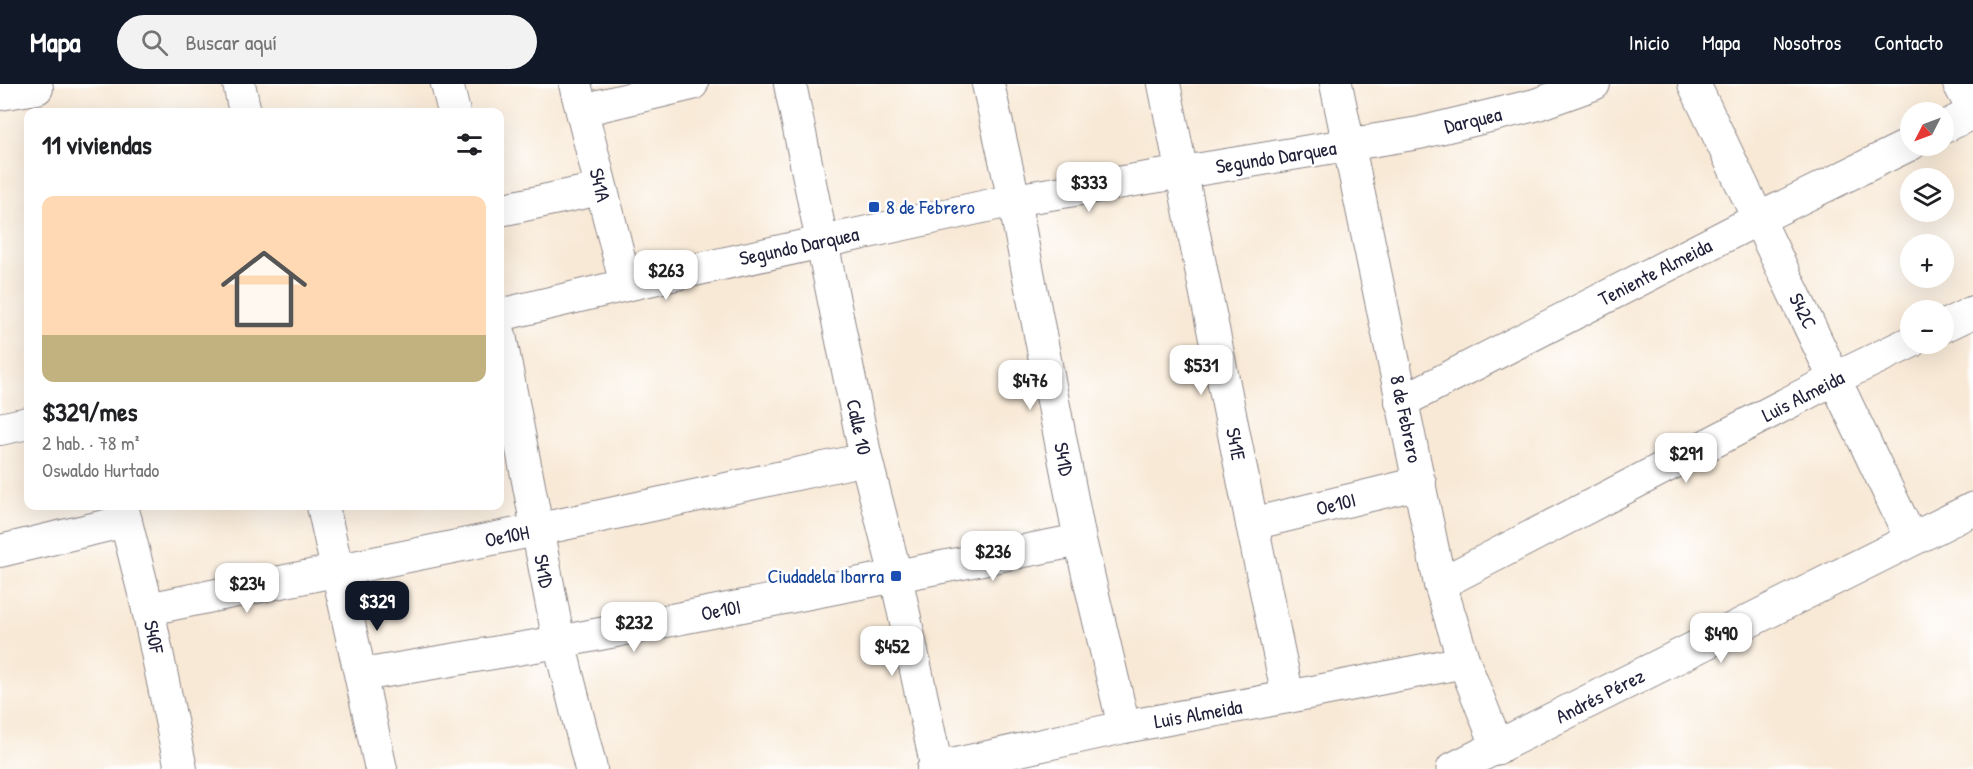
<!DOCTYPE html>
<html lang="es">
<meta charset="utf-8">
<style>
:root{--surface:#fff;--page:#f2f2f2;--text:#202124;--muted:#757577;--accent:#111827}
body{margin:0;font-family:"Patrick Hand",sans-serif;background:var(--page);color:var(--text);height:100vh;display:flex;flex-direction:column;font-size:22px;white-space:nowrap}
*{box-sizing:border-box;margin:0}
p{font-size:20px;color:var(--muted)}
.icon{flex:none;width:33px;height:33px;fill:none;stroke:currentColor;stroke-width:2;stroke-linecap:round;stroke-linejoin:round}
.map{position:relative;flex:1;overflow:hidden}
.side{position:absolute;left:24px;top:24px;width:480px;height:402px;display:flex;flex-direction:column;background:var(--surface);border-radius:12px;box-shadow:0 6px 24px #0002}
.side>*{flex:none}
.needle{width:39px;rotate:228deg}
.controls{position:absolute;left:1900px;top:18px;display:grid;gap:12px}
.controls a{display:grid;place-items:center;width:54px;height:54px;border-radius:50%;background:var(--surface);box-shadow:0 6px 24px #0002;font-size:30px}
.price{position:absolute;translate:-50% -51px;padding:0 14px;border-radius:12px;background:#fff;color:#222;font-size:20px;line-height:39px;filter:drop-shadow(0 2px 3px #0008)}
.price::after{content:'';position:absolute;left:50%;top:36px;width:18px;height:14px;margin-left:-9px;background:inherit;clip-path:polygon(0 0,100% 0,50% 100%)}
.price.current{background:var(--accent);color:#fff}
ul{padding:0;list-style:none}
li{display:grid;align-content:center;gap:12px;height:318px;padding:0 18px}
li span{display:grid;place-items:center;height:186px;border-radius:12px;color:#555}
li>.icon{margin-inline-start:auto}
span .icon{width:108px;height:108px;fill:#fffc;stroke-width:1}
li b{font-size:26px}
h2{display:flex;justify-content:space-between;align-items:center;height:72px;padding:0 18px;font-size:26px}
header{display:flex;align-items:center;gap:36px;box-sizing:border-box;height:84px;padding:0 30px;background:var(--accent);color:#fff}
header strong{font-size:28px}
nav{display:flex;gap:33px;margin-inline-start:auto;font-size:21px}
.search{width:420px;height:54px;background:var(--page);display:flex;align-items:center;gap:15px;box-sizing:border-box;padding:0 21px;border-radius:33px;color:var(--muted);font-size:22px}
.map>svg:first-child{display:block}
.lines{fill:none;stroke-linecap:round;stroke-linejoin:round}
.minor-casing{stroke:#8d8688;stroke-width:34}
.tertiary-casing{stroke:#8d8688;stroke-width:35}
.minor{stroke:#fff;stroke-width:32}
.tertiary{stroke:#fff;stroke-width:33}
.transit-dot{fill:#1a4fb4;stroke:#fff;stroke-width:2}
.labels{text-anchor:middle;stroke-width:5;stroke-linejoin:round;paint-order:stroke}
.street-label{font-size:20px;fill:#22223b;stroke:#fff}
.transit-label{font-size:20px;fill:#164399;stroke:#fff;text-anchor:start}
</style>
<header>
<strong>Mapa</strong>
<div class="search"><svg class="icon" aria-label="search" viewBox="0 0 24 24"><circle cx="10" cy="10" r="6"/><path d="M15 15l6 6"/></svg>Buscar aquí</div>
<nav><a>Inicio</a><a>Mapa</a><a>Nosotros</a><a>Contacto</a></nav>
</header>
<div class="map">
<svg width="1973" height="685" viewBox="0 0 1973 685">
<rect width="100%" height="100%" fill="#fff"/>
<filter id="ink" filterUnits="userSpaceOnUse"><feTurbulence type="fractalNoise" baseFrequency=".0167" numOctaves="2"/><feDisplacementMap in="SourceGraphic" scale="12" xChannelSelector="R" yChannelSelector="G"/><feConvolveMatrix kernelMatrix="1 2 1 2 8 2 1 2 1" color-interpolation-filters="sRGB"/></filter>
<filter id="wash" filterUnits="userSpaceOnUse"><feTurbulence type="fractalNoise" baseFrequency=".008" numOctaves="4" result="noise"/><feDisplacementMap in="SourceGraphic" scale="24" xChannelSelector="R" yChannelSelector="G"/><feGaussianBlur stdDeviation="1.35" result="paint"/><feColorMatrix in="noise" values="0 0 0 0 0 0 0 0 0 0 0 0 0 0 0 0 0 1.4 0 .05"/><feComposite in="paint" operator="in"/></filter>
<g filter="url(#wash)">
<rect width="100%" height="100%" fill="#f8e9d6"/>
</g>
<g filter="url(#ink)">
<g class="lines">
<defs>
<g id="minor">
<polyline points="239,0 245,28"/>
<polyline points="447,0 454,28"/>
<polyline points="575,0 626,201"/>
<polyline points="790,0 866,375 896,492 937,685"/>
<polyline points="988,0 1014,116 1080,456 1124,643"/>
<polyline points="1164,0 1252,440 1288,613"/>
<polyline points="1336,0 1440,500 1464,578 1498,664"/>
<polyline points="1694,0 1911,455"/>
<polyline points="1959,0 1973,26"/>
<polyline points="0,10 37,4"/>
<polyline points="582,26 692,0"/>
<polyline points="1944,43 1973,29"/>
<polyline points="500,126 600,105"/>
<polyline points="500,231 626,201 1014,116 1419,49 1535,21 1594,0"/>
<polyline points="1944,242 1973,228"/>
<polyline points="500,251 559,558 591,685"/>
<polyline points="1401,318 1758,135 1911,60"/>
<polyline points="0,345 28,339"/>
<polyline points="122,422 148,525 181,685"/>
<polyline points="323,422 381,685"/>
<polyline points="1252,440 1420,399"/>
<polyline points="0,467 126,437"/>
<polyline points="1440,500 1836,294 1911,258"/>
<polyline points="148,525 536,446 866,375"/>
<polyline points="362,591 559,558 1080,456"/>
<polyline points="933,685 1124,643 1288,613 1464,578"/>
</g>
<polyline id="tertiary" points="1453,685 1973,425"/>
</defs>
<use href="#minor" class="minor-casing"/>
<use href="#tertiary" class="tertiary-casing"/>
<use href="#minor" class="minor"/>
<use href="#tertiary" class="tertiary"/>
</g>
</g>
<g class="transit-dot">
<rect x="868" y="117" width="12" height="12" rx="3"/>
<rect x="890" y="486" width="12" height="12" rx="3"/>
</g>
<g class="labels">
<g class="street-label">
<text transform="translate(1473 36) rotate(-13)" y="7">Darquea</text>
<text transform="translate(1276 73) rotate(-9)" y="7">Segundo Darquea</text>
<text transform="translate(600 101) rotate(76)" y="7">S41A</text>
<text transform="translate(799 162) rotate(-12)" y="7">Segundo Darquea</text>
<text transform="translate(1655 188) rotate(-27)" y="7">Teniente Almeida</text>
<text transform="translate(1803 227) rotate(64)" y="7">S42C</text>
<text transform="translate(1803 312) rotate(-27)" y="7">Luis Almeida</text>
<text transform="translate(1406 335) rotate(78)" y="7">8 de Febrero</text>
<text transform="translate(859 343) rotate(78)" y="7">Calle 10</text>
<text transform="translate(1236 360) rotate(79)" y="7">S41E</text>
<text transform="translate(1064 375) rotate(79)" y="7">S41D</text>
<text transform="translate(1336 420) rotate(-14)" y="7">Oe10I</text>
<text transform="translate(507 452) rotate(-11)" y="7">Oe10H</text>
<text transform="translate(544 487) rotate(79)" y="7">S41D</text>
<text transform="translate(721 526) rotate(-11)" y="7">Oe10I</text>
<text transform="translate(154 553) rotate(78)" y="7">S40F</text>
<text transform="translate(1600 612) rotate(-27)" y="7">Andrés Pérez</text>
<text transform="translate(1198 630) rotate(-10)" y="7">Luis Almeida</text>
</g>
<g class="transit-label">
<text x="886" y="130">8 de Febrero</text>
<text x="884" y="499" text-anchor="end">Ciudadela Ibarra</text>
</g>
</g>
</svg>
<div class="controls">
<a><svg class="needle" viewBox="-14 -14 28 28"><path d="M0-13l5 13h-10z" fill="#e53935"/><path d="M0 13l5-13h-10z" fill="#757577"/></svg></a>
<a><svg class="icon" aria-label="layers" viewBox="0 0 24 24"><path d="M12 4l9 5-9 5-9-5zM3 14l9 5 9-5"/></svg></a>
<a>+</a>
<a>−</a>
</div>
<b class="price" style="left:1089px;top:129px">$333</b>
<b class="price" style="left:666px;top:217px">$263</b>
<b class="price" style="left:1201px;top:312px">$531</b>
<b class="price" style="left:1030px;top:327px">$476</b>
<b class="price" style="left:1686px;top:400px">$291</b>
<b class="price" style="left:993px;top:498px">$236</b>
<b class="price" style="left:247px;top:530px">$234</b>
<b class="price current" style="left:377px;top:548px">$329</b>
<b class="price" style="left:634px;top:569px">$232</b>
<b class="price" style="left:1721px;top:580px">$490</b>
<b class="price" style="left:892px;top:593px">$452</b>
<section class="side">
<h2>11 viviendas<svg class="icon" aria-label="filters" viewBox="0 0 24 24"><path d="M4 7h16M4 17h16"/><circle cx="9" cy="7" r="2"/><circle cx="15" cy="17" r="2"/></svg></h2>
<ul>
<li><span style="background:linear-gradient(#ffd9b3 75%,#c2b280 0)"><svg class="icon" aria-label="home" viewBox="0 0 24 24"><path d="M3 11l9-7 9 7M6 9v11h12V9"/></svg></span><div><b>$329/mes</b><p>2 hab. · 78 m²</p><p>Oswaldo Hurtado</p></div></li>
</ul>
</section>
</div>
